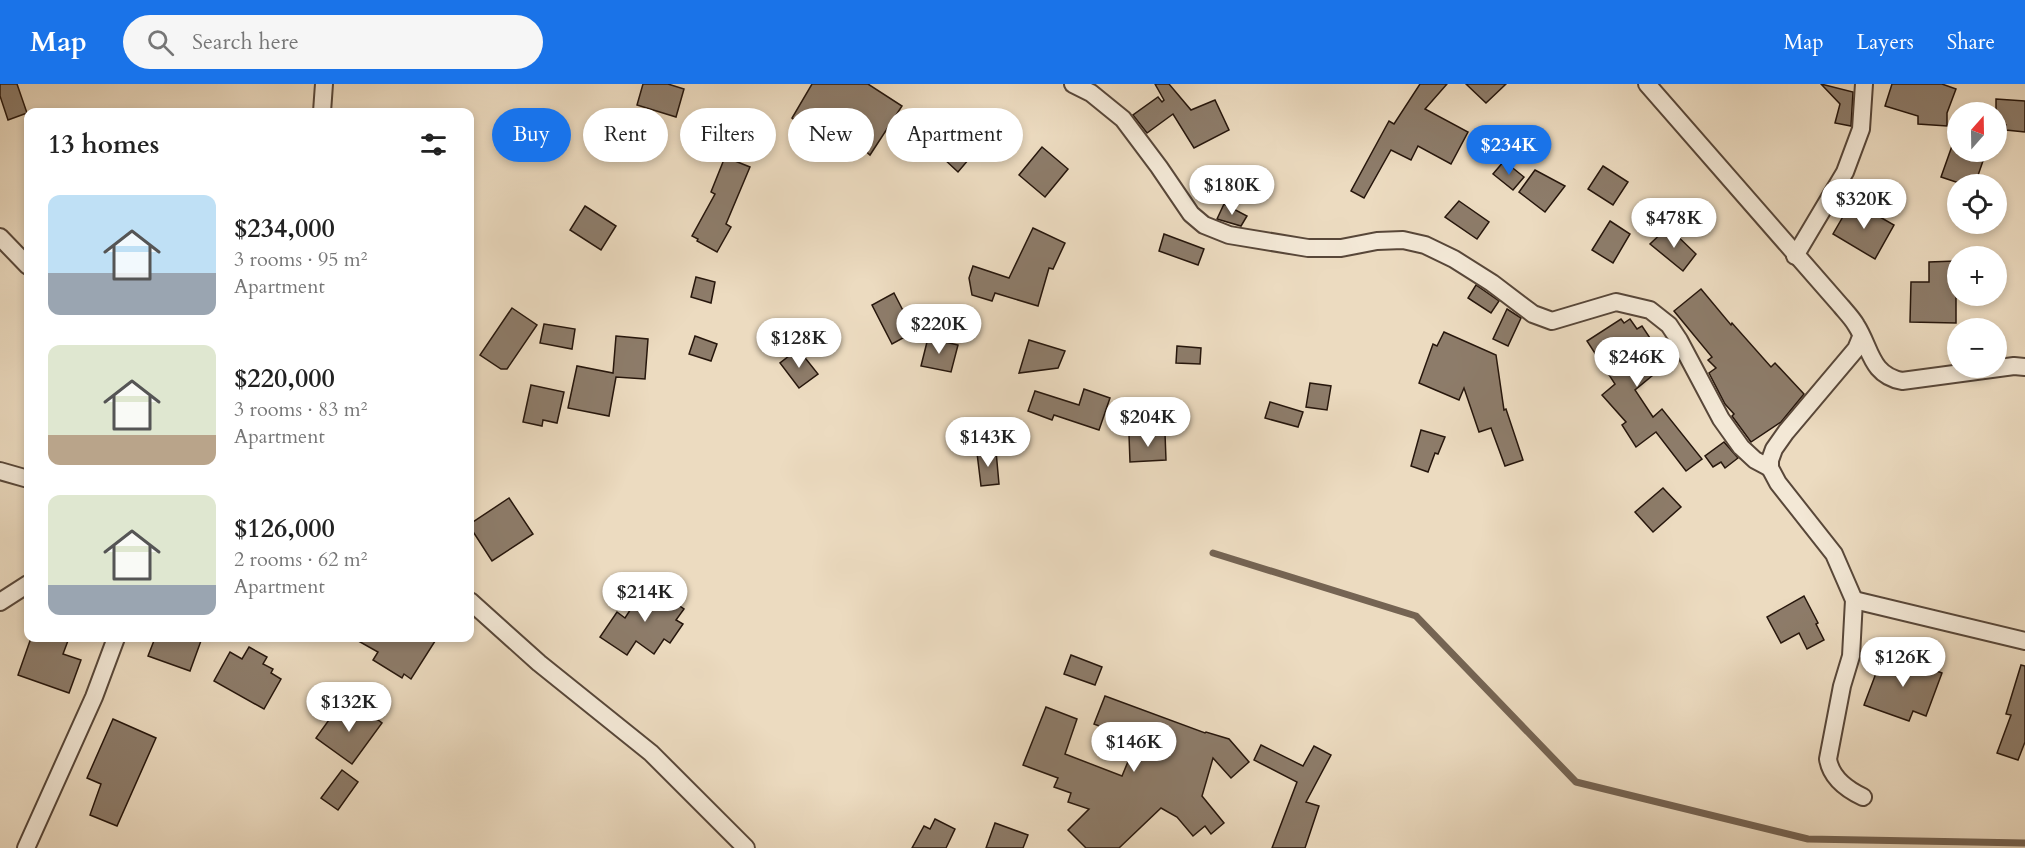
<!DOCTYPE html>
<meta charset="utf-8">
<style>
:root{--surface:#fff;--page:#f6f6f6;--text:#222;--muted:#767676;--accent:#1a73e8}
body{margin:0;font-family:Cardo,serif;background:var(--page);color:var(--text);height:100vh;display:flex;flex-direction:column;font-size:22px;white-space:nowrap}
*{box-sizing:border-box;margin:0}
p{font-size:20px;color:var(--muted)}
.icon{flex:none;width:33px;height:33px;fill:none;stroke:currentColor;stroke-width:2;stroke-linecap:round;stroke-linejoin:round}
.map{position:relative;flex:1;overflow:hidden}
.side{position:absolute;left:24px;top:24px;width:450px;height:534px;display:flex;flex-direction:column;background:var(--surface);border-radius:12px;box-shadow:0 3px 9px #0003}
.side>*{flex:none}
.banner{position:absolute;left:492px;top:24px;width:570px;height:54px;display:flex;gap:12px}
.needle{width:39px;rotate:20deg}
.buttons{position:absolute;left:1947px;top:18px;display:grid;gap:12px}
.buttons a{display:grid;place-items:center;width:60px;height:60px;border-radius:50%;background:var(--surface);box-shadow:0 3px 9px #0003;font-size:30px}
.price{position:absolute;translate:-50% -51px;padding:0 14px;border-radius:21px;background:#fff;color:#222;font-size:20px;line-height:39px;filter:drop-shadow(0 2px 3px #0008)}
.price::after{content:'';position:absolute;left:50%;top:36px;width:18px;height:14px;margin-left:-9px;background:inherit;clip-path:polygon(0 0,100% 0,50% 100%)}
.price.on{background:var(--accent);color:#fff}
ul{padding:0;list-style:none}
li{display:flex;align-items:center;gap:18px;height:150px;padding:0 24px}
li span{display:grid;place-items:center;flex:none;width:168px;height:120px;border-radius:12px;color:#555}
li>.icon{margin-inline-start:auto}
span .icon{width:72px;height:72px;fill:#fffc;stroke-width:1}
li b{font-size:26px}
h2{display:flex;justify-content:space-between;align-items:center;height:72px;padding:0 24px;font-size:26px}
.chip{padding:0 21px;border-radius:27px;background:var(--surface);box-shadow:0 3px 9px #0003;font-size:21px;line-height:54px}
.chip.on{background:var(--accent);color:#fff}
header{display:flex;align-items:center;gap:36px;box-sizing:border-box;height:84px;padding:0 30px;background:var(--accent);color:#fff}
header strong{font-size:28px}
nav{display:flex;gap:33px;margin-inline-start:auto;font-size:21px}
.search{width:420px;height:54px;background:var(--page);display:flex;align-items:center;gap:15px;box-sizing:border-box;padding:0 21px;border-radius:33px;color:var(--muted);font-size:22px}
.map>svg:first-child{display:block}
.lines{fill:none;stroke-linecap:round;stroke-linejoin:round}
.stream{stroke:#756453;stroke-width:7}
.building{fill:#8d7c6a;stroke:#26160c;stroke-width:1.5}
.street-casing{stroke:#584739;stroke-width:20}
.street{stroke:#f3e8d6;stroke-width:16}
</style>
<header>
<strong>Map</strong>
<div class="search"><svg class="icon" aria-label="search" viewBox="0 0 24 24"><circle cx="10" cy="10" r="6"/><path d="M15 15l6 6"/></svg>Search here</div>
<nav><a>Map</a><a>Layers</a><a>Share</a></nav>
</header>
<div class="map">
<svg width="2025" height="764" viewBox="0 0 2025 764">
<rect width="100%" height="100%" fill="#ecdbc0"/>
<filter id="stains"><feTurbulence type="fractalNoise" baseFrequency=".00333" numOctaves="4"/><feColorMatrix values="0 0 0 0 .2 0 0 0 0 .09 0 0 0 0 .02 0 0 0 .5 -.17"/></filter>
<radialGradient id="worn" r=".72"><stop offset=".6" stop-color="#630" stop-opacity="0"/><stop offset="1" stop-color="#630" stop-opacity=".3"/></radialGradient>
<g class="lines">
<polyline class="stream" points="1213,469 1416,532 1576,698 1808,755 2025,759"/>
</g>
<g class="building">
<polygon points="0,0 17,0 27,29 8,36 0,12"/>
<polygon points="643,0 668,0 684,5 676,33 637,21"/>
<polygon points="812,0 868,0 902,22 870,71 835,40 824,60 792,34"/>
<polygon points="1155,0 1169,0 1191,26 1215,16 1229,46 1194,64 1173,30 1147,49 1133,31 1158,13 1162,18 1164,16"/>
<polygon points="1420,0 1447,0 1425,25 1468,48 1451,80 1418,62 1411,76 1391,66 1364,114 1351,107 1389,37 1394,40"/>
<polygon points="1466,0 1506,0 1486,19"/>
<polygon points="1821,0 1853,8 1851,42 1835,39 1840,20"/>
<polygon points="1892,0 1942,0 1956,5 1947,29 1947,42 1918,40 1918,32 1885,22"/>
<polygon points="1996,15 2025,17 2025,48 2006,46 2006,41 1996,40"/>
<polygon points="965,49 980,62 958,88 943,74"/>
<polygon points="1952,62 1958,64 1958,68 1967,68 1984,74 1975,100 1962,100 1941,93"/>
<polygon points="1042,63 1068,85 1045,113 1019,91"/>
<polygon points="725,73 750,83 726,140 731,143 717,168 697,157 698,155 692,152 715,110 711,108"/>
<polygon points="1504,77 1524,93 1513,106 1493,90"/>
<polygon points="1603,82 1628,98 1613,121 1588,105"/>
<polygon points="1535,86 1565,102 1545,128 1519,108"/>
<polygon points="1459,117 1489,138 1477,155 1445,133"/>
<polygon points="1852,117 1894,141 1875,175 1833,150"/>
<polygon points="1224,120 1247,132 1241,142 1217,135"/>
<polygon points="585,122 616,142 601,166 570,146"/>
<polygon points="1610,137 1630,150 1613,179 1592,166"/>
<polygon points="1668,143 1696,170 1683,187 1650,160"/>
<polygon points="1033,144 1065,159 1053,185 1049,184 1038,222 995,209 992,217 972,211 969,194 973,182 1009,194"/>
<polygon points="1164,150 1204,165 1198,181 1159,167"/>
<polygon points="1956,177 1956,239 1910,238 1911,198 1929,198 1929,178"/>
<polygon points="696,193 715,198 711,219 691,213"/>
<polygon points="1476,201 1499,217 1491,229 1468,214"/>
<polygon points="1701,205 1731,241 1732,239 1771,283 1775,279 1804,310 1781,338 1751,358 1732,332 1734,330 1725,320 1709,289 1716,284 1708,276 1712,273 1674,227"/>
<polygon points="894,209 914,248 892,260 872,221"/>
<polygon points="512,224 537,241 507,285 501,285 480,271"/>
<polygon points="1507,225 1521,234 1508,262 1493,255"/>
<polygon points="1621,235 1624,239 1630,235 1637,245 1642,242 1656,263 1644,271 1658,287 1635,306 1653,333 1662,325 1702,375 1686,387 1656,348 1636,363 1622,341 1626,338 1602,311 1615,300 1587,257"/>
<polygon points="544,240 575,245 572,265 540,259"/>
<polygon points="1444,248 1496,271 1504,326 1506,325 1523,376 1505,382 1491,344 1479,348 1464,304 1459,316 1419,299 1433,260 1437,262"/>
<polygon points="616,252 648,255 645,295 616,293 609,332 568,324 577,282 613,289"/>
<polygon points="695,252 717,260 711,277 689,270"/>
<polygon points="928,254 958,261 951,288 921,282"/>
<polygon points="1029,256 1065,267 1058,284 1019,289"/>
<polygon points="1177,262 1201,264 1200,280 1176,279"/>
<polygon points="798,265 818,290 799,304 780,279"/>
<polygon points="1310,299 1331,302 1327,326 1306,323"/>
<polygon points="531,301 564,308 557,339 543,336 542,342 523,338"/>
<polygon points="1084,305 1110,314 1099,346 1054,331 1052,336 1028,327 1035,307 1079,321"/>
<polygon points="1270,318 1303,328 1298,343 1265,334"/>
<polygon points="1421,346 1445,353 1438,370 1435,369 1428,388 1411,382"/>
<polygon points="1165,349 1166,376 1130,378 1129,351"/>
<polygon points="1724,358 1738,374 1725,384 1721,378 1713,383 1705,372"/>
<polygon points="996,367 999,400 981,402 977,369"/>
<polygon points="1663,404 1681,423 1653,448 1635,428"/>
<polygon points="509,414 533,450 492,477 470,443 470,440"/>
<polygon points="647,500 684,525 676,536 683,540 670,559 664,555 654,570 636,557 627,571 600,553 617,528 625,534"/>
<polygon points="1804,512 1818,539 1816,540 1824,556 1807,565 1799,549 1781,559 1767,533"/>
<polygon points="31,554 69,554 63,570 81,576 69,609 18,591"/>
<polygon points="155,554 202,554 190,587 148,572"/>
<polygon points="353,554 437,554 411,595 404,590 402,594 373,576 378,568"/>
<polygon points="249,563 267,573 263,580 273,585 271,589 281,595 264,625 214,597 230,568 242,575"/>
<polygon points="1071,571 1102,583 1095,601 1064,590"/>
<polygon points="1894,571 1942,589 1926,632 1913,627 1909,637 1864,621 1881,576 1891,580"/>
<polygon points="2021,581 2025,582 2025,658 2018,676 1997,669 2011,631 2006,630"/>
<polygon points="1105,612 1205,649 1206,648 1229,655 1249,678 1231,694 1213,674 1202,712 1224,739 1211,750 1205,742 1193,752 1177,733 1161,724 1119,764 1086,764 1068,746 1089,725 1068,718 1071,709 1054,703 1058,694 1023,681 1046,623 1077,635 1065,670 1122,692 1137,656 1094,640"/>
<polygon points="352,624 363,632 366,627 382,639 352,680 316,654 336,626 345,633"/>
<polygon points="113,635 156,654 117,742 90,731 101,700 87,694"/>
<polygon points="1261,661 1303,682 1314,662 1331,671 1306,718 1319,722 1305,764 1272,764 1297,698 1254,676"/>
<polygon points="342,686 358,698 338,726 321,714"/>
<polygon points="935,735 955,745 946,764 912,764 924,742 930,745"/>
<polygon points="995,739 1028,751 1023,764 986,764"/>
</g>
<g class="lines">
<defs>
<g id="street">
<polyline points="1073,0 1091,9 1123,35 1159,83 1191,130 1204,141 1229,151 1308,164 1341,164 1377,157 1403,156 1425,161 1454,175 1492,199 1533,230 1552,237 1616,218 1650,226 1669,241 1679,256 1721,335 1741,363 1755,376 1770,384"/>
<path d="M1647,0L1841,222C1846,228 1852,234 1856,241C1871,264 1870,291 1902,297L2014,282L2025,283"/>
<polyline points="322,28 324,0"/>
<polyline points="0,153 28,182"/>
<polyline points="1795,172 1845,88 1861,45 1864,0"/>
<path d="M1861,253L1856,265L1786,348L1774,365L1770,376V384L1778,399L1834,470L1854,516L1851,572L1842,602L1828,675C1831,694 1846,705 1863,713"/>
<polyline points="0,387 28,395"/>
<polyline points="1854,516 2025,557"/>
<polyline points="470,517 539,579 651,669 746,764"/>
<polyline points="0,518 28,500"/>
<polyline points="26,764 94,613 116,554"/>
</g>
</defs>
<use href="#street" class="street-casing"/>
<use href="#street" class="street"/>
</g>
<rect width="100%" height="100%" filter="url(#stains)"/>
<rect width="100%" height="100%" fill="url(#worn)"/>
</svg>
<div class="buttons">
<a><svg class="needle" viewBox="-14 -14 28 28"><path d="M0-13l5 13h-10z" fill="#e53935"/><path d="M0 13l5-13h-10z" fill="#767676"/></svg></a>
<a><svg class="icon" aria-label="locate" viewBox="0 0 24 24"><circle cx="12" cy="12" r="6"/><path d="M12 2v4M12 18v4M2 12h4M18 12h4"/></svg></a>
<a>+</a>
<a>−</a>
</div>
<b class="price on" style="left:1509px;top:92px">$234K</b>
<b class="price" style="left:1232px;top:132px">$180K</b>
<b class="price" style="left:1864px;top:146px">$320K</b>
<b class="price" style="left:1674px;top:165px">$478K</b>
<b class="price" style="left:939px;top:271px">$220K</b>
<b class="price" style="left:799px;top:285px">$128K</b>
<b class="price" style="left:1637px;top:304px">$246K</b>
<b class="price" style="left:1148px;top:364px">$204K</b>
<b class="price" style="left:988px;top:384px">$143K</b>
<b class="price" style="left:645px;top:539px">$214K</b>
<b class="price" style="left:1903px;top:604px">$126K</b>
<b class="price" style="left:349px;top:649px">$132K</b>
<b class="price" style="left:1134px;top:689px">$146K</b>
<div class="banner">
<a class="chip on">Buy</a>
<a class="chip">Rent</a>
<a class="chip">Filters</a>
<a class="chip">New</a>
<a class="chip">Apartment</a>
</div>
<section class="side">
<h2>13 homes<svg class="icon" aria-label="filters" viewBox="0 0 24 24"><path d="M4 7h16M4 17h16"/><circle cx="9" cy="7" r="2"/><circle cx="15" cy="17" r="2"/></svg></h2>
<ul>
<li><span style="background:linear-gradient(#bfe0f5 65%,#9aa5b1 0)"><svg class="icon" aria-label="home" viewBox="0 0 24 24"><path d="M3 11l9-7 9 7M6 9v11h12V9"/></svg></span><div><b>$234,000</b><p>3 rooms · 95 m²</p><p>Apartment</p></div></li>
<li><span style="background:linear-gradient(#dfe7d0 75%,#b9a48a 0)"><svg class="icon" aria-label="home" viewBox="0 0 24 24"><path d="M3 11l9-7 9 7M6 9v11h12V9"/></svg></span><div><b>$220,000</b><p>3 rooms · 83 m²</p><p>Apartment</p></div></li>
<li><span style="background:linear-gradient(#dfe7d0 75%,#9aa5b1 0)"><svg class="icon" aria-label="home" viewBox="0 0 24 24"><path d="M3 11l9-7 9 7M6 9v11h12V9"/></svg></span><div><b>$126,000</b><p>2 rooms · 62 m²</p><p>Apartment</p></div></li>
</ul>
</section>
</div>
